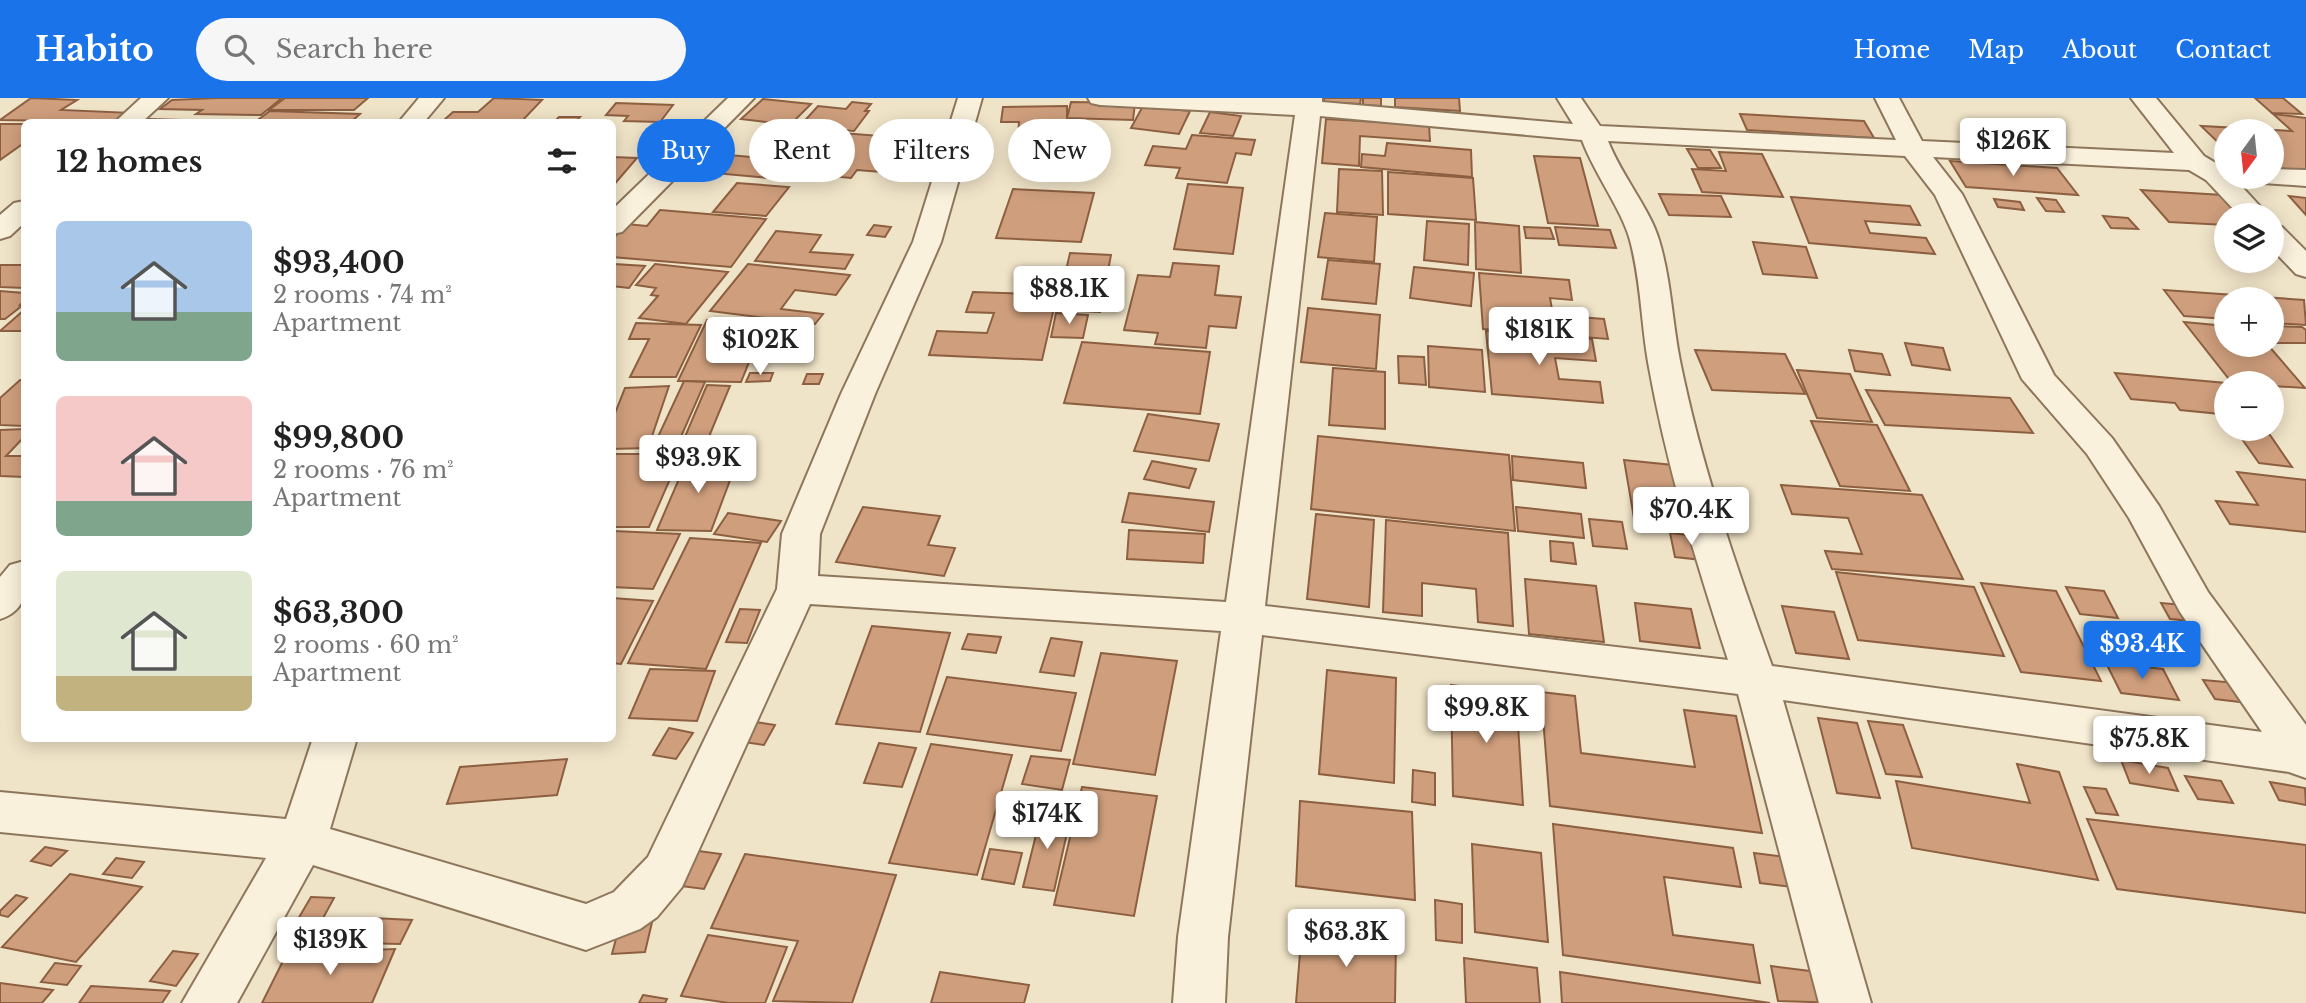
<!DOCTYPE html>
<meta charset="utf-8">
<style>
:root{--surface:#fff;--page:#f6f6f6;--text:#222;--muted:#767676;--accent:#1a73e8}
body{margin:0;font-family:"Libre Baskerville",serif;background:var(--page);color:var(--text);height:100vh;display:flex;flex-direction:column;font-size:26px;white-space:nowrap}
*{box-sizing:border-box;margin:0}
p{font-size:23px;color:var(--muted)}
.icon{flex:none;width:38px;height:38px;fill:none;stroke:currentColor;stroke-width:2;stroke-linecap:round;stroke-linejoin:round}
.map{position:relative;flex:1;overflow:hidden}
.sheet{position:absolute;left:21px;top:21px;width:595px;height:623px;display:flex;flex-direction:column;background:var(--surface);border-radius:10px;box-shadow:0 4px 18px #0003}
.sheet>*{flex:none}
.banner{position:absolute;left:637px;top:21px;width:665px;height:63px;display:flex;gap:14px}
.needle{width:46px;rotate:195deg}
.tools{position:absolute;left:2214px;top:21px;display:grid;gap:14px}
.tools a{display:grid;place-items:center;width:70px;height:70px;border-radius:50%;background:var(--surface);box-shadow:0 4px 18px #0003;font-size:35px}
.price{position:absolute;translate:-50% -60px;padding:0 16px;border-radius:7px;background:#fff;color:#222;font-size:23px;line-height:46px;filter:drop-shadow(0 2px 4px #0008)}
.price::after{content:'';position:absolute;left:50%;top:42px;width:21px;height:16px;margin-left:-10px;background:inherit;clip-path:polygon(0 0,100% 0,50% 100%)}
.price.current{background:var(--accent);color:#fff}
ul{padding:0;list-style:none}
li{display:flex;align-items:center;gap:21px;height:175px;padding:0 35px}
li span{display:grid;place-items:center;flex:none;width:196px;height:140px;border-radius:10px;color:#555}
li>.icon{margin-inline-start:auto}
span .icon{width:84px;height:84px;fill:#fffc;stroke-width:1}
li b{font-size:30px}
h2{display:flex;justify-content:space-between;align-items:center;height:84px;padding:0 35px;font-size:30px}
.tag{padding:0 24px;border-radius:32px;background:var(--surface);box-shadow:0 4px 18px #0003;font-size:24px;line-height:63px}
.tag.current{background:var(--accent);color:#fff}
header{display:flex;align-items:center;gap:42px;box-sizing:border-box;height:98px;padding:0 35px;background:var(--accent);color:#fff}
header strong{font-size:33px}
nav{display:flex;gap:38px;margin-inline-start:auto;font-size:24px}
.search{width:490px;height:63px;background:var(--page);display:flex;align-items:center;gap:18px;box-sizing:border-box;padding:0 24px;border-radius:38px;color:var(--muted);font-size:26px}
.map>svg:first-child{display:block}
.building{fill:#cf9f7d;stroke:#8d5f41;stroke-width:2}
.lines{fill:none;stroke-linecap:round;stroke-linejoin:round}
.street-casing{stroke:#8d765c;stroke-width:4}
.street{fill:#faf1dc;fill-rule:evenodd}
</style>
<header>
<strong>Habito</strong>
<div class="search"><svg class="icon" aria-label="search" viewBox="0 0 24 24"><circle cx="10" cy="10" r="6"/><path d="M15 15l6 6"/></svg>Search here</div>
<nav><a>Home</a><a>Map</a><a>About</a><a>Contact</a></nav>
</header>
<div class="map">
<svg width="2306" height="905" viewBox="0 0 2306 905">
<rect width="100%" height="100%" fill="#f0e4c8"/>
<g class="building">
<polygon points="31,0 77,2 61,12 134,15 120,24 0,22"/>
<polygon points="217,0 282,0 261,17 196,16 202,12 160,11 172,2"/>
<polygon points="285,0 368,0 354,12 269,12"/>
<polygon points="494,0 542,2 521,24 444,22 453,14 478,14"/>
<polygon points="1324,0 1361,0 1360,6 1324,4"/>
<polygon points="1363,0 1381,0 1381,8 1363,7"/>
<polygon points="1395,0 1459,0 1460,13 1395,9"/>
<polygon points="2255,0 2283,0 2302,16 2272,15"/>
<polygon points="763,1 811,6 790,27 741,21"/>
<polygon points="852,4 871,6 865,13 869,13 854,33 800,28 818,8 846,11"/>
<polygon points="1071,4 1135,5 1133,22 1067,20"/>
<polygon points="616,5 673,7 660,24 624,23 628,18 606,17"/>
<polygon points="1067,8 1067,24 1050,24 1049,40 1018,40 1019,24 1001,24 1003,9"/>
<polygon points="1143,8 1190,13 1179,36 1131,30"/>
<polygon points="270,13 360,16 351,24 255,24"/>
<polygon points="1210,14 1241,18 1233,38 1200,35"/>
<polygon points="1740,16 1864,23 1874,40 1747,32"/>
<polygon points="2273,16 2306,20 2306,72 2272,70 2272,33 2226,33 2226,52 2201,28 2292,33"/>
<polygon points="559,19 580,19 575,24 554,24"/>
<polygon points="148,21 253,24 143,24"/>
<polygon points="1326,21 1429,27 1430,43 1360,38 1359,68 1322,65"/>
<polygon points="0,26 24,26 24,45 0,62"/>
<polygon points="771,30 828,35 790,82 714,75 730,57 761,60 774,44 759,43"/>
<polygon points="829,34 944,43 934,60 919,59 907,76 857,72 851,80 797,75"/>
<polygon points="1192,37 1255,42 1251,57 1236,55 1227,85 1176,80 1180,70 1145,67 1153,48 1186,51"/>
<polygon points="1387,45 1471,52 1472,79 1361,69 1362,56 1385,58"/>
<polygon points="1687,51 1710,52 1721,70 1698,70"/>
<polygon points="1719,54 1762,56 1783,99 1702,94 1692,71 1726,73"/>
<polygon points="1534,58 1580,60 1598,128 1548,125"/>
<polygon points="612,59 637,60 612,89"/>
<polygon points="1950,63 2057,70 2078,97 1966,89"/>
<polygon points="1339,71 1382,73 1383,117 1337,114"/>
<polygon points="1388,74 1473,80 1476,122 1388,116"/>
<polygon points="737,85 789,89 766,118 713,114"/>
<polygon points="1188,86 1243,90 1233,156 1174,151"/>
<polygon points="1013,91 1094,95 1081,144 996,140"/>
<polygon points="2141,92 2223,97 2243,117 2226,117 2226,127 2169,124"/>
<polygon points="1659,96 1721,98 1731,119 1669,117"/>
<polygon points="2289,98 2306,100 2306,117"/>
<polygon points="1791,99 1910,108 1920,127 1865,123 1870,135 1926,140 1935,156 1809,145"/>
<polygon points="2037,100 2056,102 2064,114 2046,113"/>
<polygon points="1994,101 2020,104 2024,112 1998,109"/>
<polygon points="660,112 766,121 731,169 612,159 612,142 626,126 647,128"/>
<polygon points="1325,115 1377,119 1374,164 1318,159"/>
<polygon points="2103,118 2128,120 2138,131 2111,130"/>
<polygon points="1427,123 1469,126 1468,167 1424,162"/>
<polygon points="1475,124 1519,128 1521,175 1476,171"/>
<polygon points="874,127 891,129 885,139 867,137"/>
<polygon points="1524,129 1550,130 1554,141 1526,140"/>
<polygon points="1555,129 1610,132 1616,150 1559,147"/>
<polygon points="776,133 821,137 810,154 853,157 845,171 755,163"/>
<polygon points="1753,144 1806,149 1817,180 1763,176"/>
<polygon points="1070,155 1111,157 1100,214 1057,212"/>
<polygon points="1328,162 1380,166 1376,206 1322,201"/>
<polygon points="1173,165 1219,168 1215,197 1241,199 1236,230 1209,228 1206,250 1155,246 1158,235 1124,232 1138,177 1170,179"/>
<polygon points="614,166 645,168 629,190 612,188"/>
<polygon points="655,166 728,174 686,226 639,220 658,198 651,197 656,190 636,187"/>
<polygon points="748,166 850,177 836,197 795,192 781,211 823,216 815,226 710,213"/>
<polygon points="0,167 24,167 24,190 0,189"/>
<polygon points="1414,169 1474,175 1471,208 1410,200"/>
<polygon points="1479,175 1569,182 1572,202 1550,200 1553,217 1604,221 1608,241 1483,231"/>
<polygon points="2164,192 2304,202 2306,227 2272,225 2272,201 2226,201 2226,221 2184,218"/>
<polygon points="0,193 24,195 24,203 20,207 23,207 5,221 0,221"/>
<polygon points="973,194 1057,197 1042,262 929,257 937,233 987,235 994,215 966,214"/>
<polygon points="1308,210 1380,217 1376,271 1301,264"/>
<polygon points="24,212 24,233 0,233"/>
<polygon points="1056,215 1088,217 1083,240 1051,239"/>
<polygon points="707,222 766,222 741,284 678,283"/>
<polygon points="2184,224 2226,228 2226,247 2268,247 2305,290 2272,288 2272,285 2232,285"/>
<polygon points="636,225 701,227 676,279 630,279 649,241 629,241"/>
<polygon points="2272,228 2302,229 2306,232 2306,245 2276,245 2272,240"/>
<polygon points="1486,233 1592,241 1596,263 1555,260 1559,281 1600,284 1603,305 1492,296"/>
<polygon points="1082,244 1210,254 1200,316 1064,305"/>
<polygon points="1905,245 1943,250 1950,272 1912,267"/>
<polygon points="1428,248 1482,252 1485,294 1429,289"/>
<polygon points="1695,252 1785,256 1805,296 1712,292"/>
<polygon points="1849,252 1882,256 1890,277 1855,273"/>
<polygon points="1398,258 1424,259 1426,287 1399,285"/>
<polygon points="1333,270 1385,274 1385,331 1329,327"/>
<polygon points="1797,272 1850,276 1872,324 1817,320"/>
<polygon points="750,275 773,275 770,283 746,284"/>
<polygon points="2115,275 2226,285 2226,325 2220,316 2180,312 2175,305 2131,301"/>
<polygon points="807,276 823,276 819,286 803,286"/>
<polygon points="20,282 24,283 24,328 0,327 0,300"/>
<polygon points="684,283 705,284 680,341 657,341"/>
<polygon points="707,287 730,288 708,341 684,341"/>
<polygon points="669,288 648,350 612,351 612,323 625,290"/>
<polygon points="1866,292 2010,300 2033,335 1885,327"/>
<polygon points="1148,316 1219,326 1209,363 1134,353"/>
<polygon points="1811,323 1877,327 1910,393 1840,388"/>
<polygon points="24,331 24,339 6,358 24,358 24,379 0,378 0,332"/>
<polygon points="2237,334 2270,337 2292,369 2259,365"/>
<polygon points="1318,338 1509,357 1515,433 1311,411"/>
<polygon points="616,356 681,356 649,429 612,429 612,362"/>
<polygon points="1512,358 1583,365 1586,390 1513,382"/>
<polygon points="688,360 738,361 711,433 657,432"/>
<polygon points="1624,362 1683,368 1696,426 1634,420"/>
<polygon points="1152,363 1196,371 1189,390 1144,381"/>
<polygon points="2237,374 2306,382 2306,434 2230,426 2216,403 2258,407"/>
<polygon points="1781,387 1922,397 1963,481 1832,471 1825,453 1862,456 1848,420 1792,416"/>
<polygon points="1129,395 1214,404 1209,434 1122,424"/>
<polygon points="863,409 940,418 928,447 955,450 944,478 836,464"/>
<polygon points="1516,409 1581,416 1584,440 1518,433"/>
<polygon points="728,415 781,423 767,444 714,436"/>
<polygon points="1316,416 1374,422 1369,509 1307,501"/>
<polygon points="1589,421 1622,424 1627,451 1593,448"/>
<polygon points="1386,422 1508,435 1513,528 1478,524 1476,491 1422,485 1422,518 1383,514"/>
<polygon points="1129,432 1205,436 1203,465 1127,461"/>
<polygon points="613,433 680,436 653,491 612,489"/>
<polygon points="1670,435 1707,439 1712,463 1675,459"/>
<polygon points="690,440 761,445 706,571 628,565"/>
<polygon points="1550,443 1573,445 1576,466 1551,463"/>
<polygon points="1836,474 1974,489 2004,558 1858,542"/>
<polygon points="1525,481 1596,488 1604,544 1529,536"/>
<polygon points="1981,485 2056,493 2101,583 2021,574"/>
<polygon points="2066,489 2104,493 2118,520 2080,516"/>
<polygon points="612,500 653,503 621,566 612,565"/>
<polygon points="1635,505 1691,511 1700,550 1640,543"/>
<polygon points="2161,505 2194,508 2203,524 2170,521"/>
<polygon points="1782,508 1834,514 1849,561 1796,555"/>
<polygon points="740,511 760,512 747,545 726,544"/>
<polygon points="872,528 950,535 920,634 836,626"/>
<polygon points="968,536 1001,539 996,555 962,551"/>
<polygon points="1051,540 1082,544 1074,578 1040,574"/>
<polygon points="1101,555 1177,563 1155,677 1073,666"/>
<polygon points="2106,565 2163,571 2179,602 2121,595"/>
<polygon points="650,571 715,573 697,623 629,620"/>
<polygon points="1327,572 1396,580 1394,685 1319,676"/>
<polygon points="947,579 1076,595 1061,653 927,636"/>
<polygon points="2203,582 2236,585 2248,605 2215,601"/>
<polygon points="1451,587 1516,595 1523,707 1453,698"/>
<polygon points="1541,594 1575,598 1581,655 1695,669 1684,612 1736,618 1762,735 1550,708"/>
<polygon points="1818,620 1857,625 1880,700 1837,695"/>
<polygon points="1868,623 1903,627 1922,679 1886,676"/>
<polygon points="755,624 775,627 764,647 744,644"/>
<polygon points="669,630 693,635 676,661 653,657"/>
<polygon points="879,645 916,650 902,689 864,685"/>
<polygon points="931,646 1012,657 977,777 889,765"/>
<polygon points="1031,658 1070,662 1062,692 1022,686"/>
<polygon points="567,661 557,697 447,706 460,669"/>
<polygon points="2121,662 2168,670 2178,693 2130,685"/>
<polygon points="2017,666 2059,674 2098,782 1912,750 1896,683 2030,705"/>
<polygon points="1413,672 1435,675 1435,707 1412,704"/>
<polygon points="2185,678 2221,683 2233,705 2198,701"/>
<polygon points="2270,684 2305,690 2306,707 2279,702"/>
<polygon points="1082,689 1157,698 1134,818 1054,807"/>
<polygon points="2084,689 2106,691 2118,717 2096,715"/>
<polygon points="1300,703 1412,714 1415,802 1296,788"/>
<polygon points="1042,713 1071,717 1054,793 1023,789"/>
<polygon points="2087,721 2306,747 2306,815 2117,791"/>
<polygon points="1553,726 1733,750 1741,789 1664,779 1673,837 1753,847 1760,885 1563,857"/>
<polygon points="1472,746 1541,755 1548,844 1475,834"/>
<polygon points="45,749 67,753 51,768 31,763"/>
<polygon points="990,751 1022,755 1014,786 982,781"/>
<polygon points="691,752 721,756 704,791 673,787"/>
<polygon points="1754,755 1786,759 1793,789 1760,785"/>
<polygon points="745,756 896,777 852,905 773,903 798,843 711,830"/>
<polygon points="116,760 144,764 132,780 103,776"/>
<polygon points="70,776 142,789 76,864 2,849"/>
<polygon points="16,797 27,800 8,819 0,817 0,813"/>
<polygon points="311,799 334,800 322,822 298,821"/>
<polygon points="1435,802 1462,806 1462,845 1436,842"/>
<polygon points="373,820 412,822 400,846 359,845"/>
<polygon points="653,820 645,854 612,856 621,822"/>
<polygon points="1302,830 1396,843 1395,905 1296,905"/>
<polygon points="708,837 787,849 765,905 729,905 681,898"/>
<polygon points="395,851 372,905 262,905 287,855"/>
<polygon points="173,853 198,856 176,888 150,883"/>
<polygon points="1464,860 1537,870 1540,905 1466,905"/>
<polygon points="55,865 81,868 67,887 41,884"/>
<polygon points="1771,868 1834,876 1842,905 1778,903"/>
<polygon points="940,874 1029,887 1024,905 931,905"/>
<polygon points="1560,874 1770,905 1562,905"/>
<polygon points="0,885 53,892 42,905 0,905"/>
<polygon points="91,888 170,893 162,905 79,905"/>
<polygon points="643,897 667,901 665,905 639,905"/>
</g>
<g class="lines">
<defs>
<g id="street">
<polygon points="141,0 168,0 142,24 115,24"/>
<polygon points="419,0 444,0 424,24 399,24"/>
<polygon points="728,0 754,0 622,134 612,136 612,112"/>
<path d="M958,0H982L941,144L875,296L820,436L818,478L1226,504L1295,17L1100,7L1091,5L1088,0H1322V4L1573,26L1557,0H1581L1600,28L1896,42L1875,0H1899L1922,43L2174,55L2131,0H2156L2204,58L2224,70L2226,79H2233L2268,117H2239L2206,82L2189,72L1933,59L1962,96L2054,277L2112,340L2159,408L2208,494L2306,627V680L2289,674L1783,602L1871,905H1819L1738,596L1262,537L1228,839L1225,905H1173L1178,839L1221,533L810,506L682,789L657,819L640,831L586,852L313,767L237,905H182L266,760L0,734V694L286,721L313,640H357L330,731L586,806L614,794L648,759L777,491L782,436L841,296L913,144ZM1320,18L1582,42C1594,75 1622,112 1630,142C1641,183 1641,223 1648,264C1666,366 1696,464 1728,562L1265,508ZM1608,43L1905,58L1935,97L2022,281L2087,356L2129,420L2180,514L2262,634L1772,568C1736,468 1701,367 1680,263C1672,222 1671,182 1659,142C1650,111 1621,77 1608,43Z"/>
<polygon points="2272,71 2306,72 2306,88 2263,85 2259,79 2272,79"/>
<polygon points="24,103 24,125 10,138 0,141 0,117 14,105"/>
<polygon points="2272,126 2282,129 2306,153 2306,179 2296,176 2272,151"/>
<path d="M24,463C26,489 29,512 0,521V479L10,467Z"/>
</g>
</defs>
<use href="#street" class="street-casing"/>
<use href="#street" class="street"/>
</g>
</svg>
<div class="tools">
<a><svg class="needle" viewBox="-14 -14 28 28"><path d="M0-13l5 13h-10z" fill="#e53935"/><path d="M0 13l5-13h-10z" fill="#767676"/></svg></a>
<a><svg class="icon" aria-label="layers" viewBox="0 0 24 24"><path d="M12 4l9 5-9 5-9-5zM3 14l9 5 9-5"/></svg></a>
<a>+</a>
<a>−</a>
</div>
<b class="price" style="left:2013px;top:80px">$126K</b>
<b class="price" style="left:1069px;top:228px">$88.1K</b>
<b class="price" style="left:1539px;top:269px">$181K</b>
<b class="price" style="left:760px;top:279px">$102K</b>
<b class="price" style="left:698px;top:397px">$93.9K</b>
<b class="price" style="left:1691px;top:449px">$70.4K</b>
<b class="price current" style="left:2142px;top:583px">$93.4K</b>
<b class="price" style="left:1486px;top:647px">$99.8K</b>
<b class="price" style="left:2149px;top:678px">$75.8K</b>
<b class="price" style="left:1047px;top:753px">$174K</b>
<b class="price" style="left:1346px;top:871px">$63.3K</b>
<b class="price" style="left:330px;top:879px">$139K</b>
<div class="banner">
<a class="tag current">Buy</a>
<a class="tag">Rent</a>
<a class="tag">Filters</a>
<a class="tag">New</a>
</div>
<section class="sheet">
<h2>12 homes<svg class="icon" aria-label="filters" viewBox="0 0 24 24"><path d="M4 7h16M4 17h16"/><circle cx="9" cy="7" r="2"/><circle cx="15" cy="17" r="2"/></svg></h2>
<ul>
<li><span style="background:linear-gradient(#a9c7e8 65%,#7fa58c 0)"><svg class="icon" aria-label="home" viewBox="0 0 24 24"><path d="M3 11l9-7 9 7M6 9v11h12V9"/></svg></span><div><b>$93,400</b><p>2 rooms · 74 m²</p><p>Apartment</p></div></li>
<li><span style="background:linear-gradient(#f6c9c9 75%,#7fa58c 0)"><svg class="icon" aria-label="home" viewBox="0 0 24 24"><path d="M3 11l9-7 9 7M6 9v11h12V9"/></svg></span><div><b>$99,800</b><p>2 rooms · 76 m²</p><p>Apartment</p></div></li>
<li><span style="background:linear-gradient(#dfe7d0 75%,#c2b280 0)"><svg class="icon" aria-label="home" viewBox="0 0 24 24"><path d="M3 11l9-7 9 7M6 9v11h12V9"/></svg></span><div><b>$63,300</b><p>2 rooms · 60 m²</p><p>Apartment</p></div></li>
</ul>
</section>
</div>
